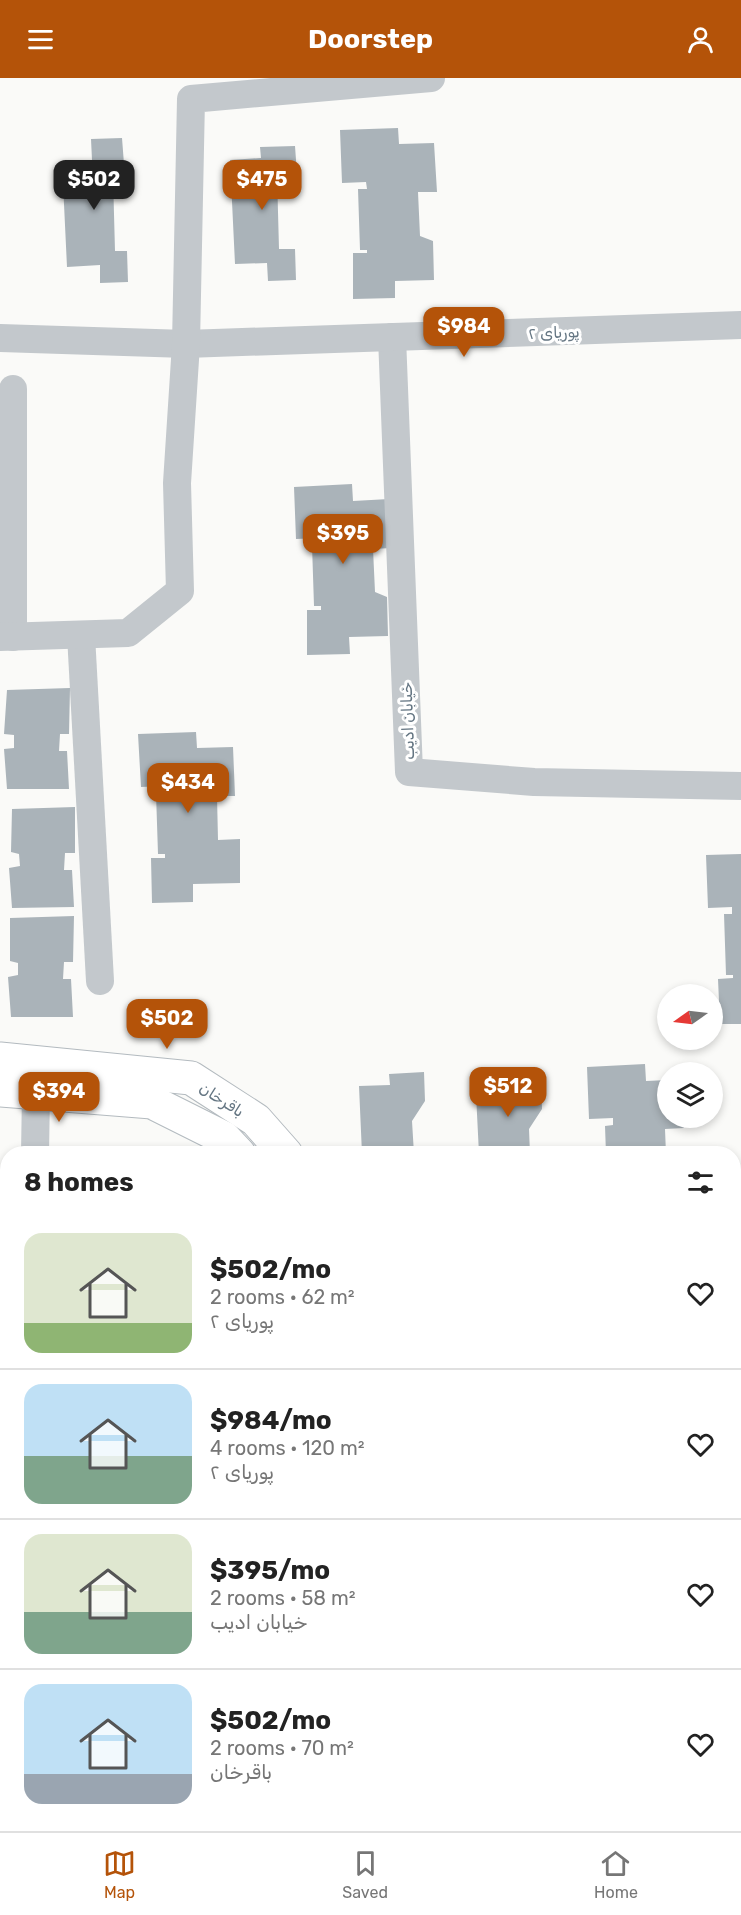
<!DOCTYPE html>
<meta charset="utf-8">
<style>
:root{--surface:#fff;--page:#f2f2f2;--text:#222;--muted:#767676;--line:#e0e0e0;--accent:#b45309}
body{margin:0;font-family:Rubik,"Noto Naskh Arabic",sans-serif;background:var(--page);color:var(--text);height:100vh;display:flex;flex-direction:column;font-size:22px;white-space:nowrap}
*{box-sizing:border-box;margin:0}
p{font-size:20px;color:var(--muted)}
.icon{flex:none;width:33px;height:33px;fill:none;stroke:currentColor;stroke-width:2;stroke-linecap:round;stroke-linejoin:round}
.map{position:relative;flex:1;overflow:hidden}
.details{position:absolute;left:0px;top:1068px;width:741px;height:686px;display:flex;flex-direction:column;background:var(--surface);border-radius:24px 24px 0 0;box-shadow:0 3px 9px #0003}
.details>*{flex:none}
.needle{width:39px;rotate:256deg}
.fabs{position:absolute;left:657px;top:906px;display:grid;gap:12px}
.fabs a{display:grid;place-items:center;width:66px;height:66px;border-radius:50%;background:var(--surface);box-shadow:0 3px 9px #0003;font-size:30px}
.price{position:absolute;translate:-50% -51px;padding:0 14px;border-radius:12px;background:var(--accent);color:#fff;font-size:20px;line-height:39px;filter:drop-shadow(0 2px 3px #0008)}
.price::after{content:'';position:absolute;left:50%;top:36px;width:18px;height:14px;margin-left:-9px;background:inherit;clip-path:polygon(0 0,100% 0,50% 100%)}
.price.selected{background:#222;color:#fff}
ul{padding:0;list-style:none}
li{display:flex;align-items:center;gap:18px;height:150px;padding:0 24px}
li+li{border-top:2px solid var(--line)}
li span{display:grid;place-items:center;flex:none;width:168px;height:120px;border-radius:18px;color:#555}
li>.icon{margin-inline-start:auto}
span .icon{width:72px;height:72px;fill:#fffc;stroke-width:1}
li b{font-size:26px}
h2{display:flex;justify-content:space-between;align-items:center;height:72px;padding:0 24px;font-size:26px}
header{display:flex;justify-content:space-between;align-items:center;height:78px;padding:0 24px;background:var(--accent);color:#fff;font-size:27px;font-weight:700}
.dock{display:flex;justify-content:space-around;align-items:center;height:84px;border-top:2px solid var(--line);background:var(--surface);font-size:16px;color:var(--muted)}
.dock a{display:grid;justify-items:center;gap:3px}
.dock .selected{color:var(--accent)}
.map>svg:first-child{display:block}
.building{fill:#aab3b9}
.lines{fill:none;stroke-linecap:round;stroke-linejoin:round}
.secondary-casing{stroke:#b3babf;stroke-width:35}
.street{stroke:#c3c8cc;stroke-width:28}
.secondary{stroke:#fff;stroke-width:33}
.labels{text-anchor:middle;stroke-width:6;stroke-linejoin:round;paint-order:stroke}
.street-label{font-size:16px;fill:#657683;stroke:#fff}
</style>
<header><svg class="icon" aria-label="menu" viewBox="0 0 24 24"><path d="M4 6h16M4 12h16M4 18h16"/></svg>Doorstep<svg class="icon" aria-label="person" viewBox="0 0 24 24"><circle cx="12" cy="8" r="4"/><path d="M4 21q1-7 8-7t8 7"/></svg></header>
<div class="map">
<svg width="741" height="1753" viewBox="0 0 741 1753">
<rect width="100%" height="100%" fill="#fafaf8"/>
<g class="building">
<polygon points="398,50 399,66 434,65 437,114 418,114 420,158 433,163 434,202 395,203 395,220 353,221 353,175 367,175 367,172 360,172 358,111 367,111 366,104 342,105 340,52"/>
<polygon points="122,60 125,99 113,99 115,173 127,173 128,204 100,205 100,187 67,189 62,84 92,82 91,61"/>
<polygon points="295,68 297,96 277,97 279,171 295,171 296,202 268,203 267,185 235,186 230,82 261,80 260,69"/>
<polygon points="352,406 353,423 389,421 391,470 373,471 375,514 387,519 388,558 349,559 350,576 307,577 307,532 321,532 321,528 314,528 312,467 320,467 320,460 296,461 294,409"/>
<polygon points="70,610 69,656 60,656 59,673 67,673 69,711 7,711 4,671 14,670 14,657 4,656 7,612"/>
<polygon points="196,654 197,670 233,669 235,718 217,718 218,762 240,761 240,805 193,806 193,824 152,825 151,780 165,780 165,776 158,776 156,715 165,715 164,708 141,709 138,656"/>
<polygon points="75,729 75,775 65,775 64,792 72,792 74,829 12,830 9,790 20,788 19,776 11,774 12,731"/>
<polygon points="741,776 741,946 720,946 718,901 733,900 733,897 726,897 724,836 732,836 732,829 708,830 706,777"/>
<polygon points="74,838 73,884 64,884 63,901 71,901 73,939 11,939 8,899 18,897 18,885 10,883 10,840"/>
<polygon points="645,986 646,1003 668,1002 668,1040 683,1040 684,1050 665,1051 666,1076 606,1076 605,1048 613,1047 613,1040 589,1041 587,989"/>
<polygon points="424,994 425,1023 412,1043 414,1076 362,1076 359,1008 390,1007 389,996"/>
<polygon points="541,1002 542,1031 529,1051 530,1076 479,1076 476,1016 506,1015 506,1004"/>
<rect x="734" y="1134" width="7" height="105"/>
<polygon points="741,1367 741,1472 736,1472 734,1368"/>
</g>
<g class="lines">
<defs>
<g id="secondary">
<polyline points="0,981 191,1000 256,1042 286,1076"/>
<polyline points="0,1012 152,1024 224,1060 239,1076"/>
<polyline points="246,1753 246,1746"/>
<polyline points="285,1753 286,1746"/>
</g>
</defs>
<use href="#secondary" class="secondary-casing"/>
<g class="street">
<polyline points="392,259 409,694 534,704 741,708"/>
<polyline points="0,260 186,266 741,247"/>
<polyline points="13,311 13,559"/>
<polyline points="81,557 100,903"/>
<polyline points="0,559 128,555 180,513 177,405 186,266 191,21 431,0"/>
<polyline points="35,1076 36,1014"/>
<polyline points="0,1301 8,1301"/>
<polyline points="0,1510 8,1510"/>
</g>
<use href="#secondary" class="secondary"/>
</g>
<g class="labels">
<g class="street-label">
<text transform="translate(554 254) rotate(-2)" y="6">پوریای ۲</text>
<text transform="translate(407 643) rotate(-92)" y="6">خیابان ادیب</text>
<text transform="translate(222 1021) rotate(33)" y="6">باقرخان</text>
</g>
</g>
</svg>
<div class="fabs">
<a><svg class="needle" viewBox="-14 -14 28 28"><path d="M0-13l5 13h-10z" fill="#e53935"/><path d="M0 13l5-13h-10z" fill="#767676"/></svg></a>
<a><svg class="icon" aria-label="layers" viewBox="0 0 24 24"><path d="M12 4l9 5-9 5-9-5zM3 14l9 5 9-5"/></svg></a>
</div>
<b class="price selected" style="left:94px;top:133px">$502</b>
<b class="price" style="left:262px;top:133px">$475</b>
<b class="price" style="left:464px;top:280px">$984</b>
<b class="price" style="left:343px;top:487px">$395</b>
<b class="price" style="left:188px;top:736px">$434</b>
<b class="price" style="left:167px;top:972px">$502</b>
<b class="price" style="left:508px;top:1040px">$512</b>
<b class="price" style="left:59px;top:1045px">$394</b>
<section class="details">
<h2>8 homes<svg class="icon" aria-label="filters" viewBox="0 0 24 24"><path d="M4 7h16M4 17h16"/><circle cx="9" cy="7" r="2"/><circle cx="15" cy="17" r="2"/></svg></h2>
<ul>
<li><span style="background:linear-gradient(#dfe7d0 75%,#8fb573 0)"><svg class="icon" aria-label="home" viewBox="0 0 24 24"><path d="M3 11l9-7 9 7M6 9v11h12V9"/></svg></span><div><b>$502/mo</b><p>2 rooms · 62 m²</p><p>پوریای ۲</p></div><svg class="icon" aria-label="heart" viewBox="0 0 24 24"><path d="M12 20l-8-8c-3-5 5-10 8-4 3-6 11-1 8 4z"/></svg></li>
<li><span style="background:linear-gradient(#bfe0f5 60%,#7fa58c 0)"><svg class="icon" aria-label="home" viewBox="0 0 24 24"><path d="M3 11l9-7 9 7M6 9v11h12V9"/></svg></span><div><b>$984/mo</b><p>4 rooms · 120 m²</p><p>پوریای ۲</p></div><svg class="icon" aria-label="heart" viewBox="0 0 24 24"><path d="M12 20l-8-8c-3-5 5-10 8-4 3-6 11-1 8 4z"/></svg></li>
<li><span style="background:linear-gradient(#dfe7d0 65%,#7fa58c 0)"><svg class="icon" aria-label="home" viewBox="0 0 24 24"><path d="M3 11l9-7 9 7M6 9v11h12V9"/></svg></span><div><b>$395/mo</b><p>2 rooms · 58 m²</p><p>خیابان ادیب</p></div><svg class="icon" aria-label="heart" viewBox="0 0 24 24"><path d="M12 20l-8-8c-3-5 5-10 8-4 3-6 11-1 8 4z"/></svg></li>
<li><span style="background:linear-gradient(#bfe0f5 75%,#9aa5b1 0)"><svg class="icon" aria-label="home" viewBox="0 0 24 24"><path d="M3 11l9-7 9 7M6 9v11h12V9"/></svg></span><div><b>$502/mo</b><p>2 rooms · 70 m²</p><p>باقرخان</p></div><svg class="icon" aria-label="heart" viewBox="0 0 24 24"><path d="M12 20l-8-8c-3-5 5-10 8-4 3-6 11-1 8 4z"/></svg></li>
</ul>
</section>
</div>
<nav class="dock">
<a class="selected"><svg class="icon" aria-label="map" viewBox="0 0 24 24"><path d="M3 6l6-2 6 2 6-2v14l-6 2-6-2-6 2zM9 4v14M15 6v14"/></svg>Map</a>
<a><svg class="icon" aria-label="saved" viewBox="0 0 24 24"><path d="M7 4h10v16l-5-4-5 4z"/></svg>Saved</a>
<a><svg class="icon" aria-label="home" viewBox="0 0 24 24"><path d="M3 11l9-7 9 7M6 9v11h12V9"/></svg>Home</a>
</nav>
